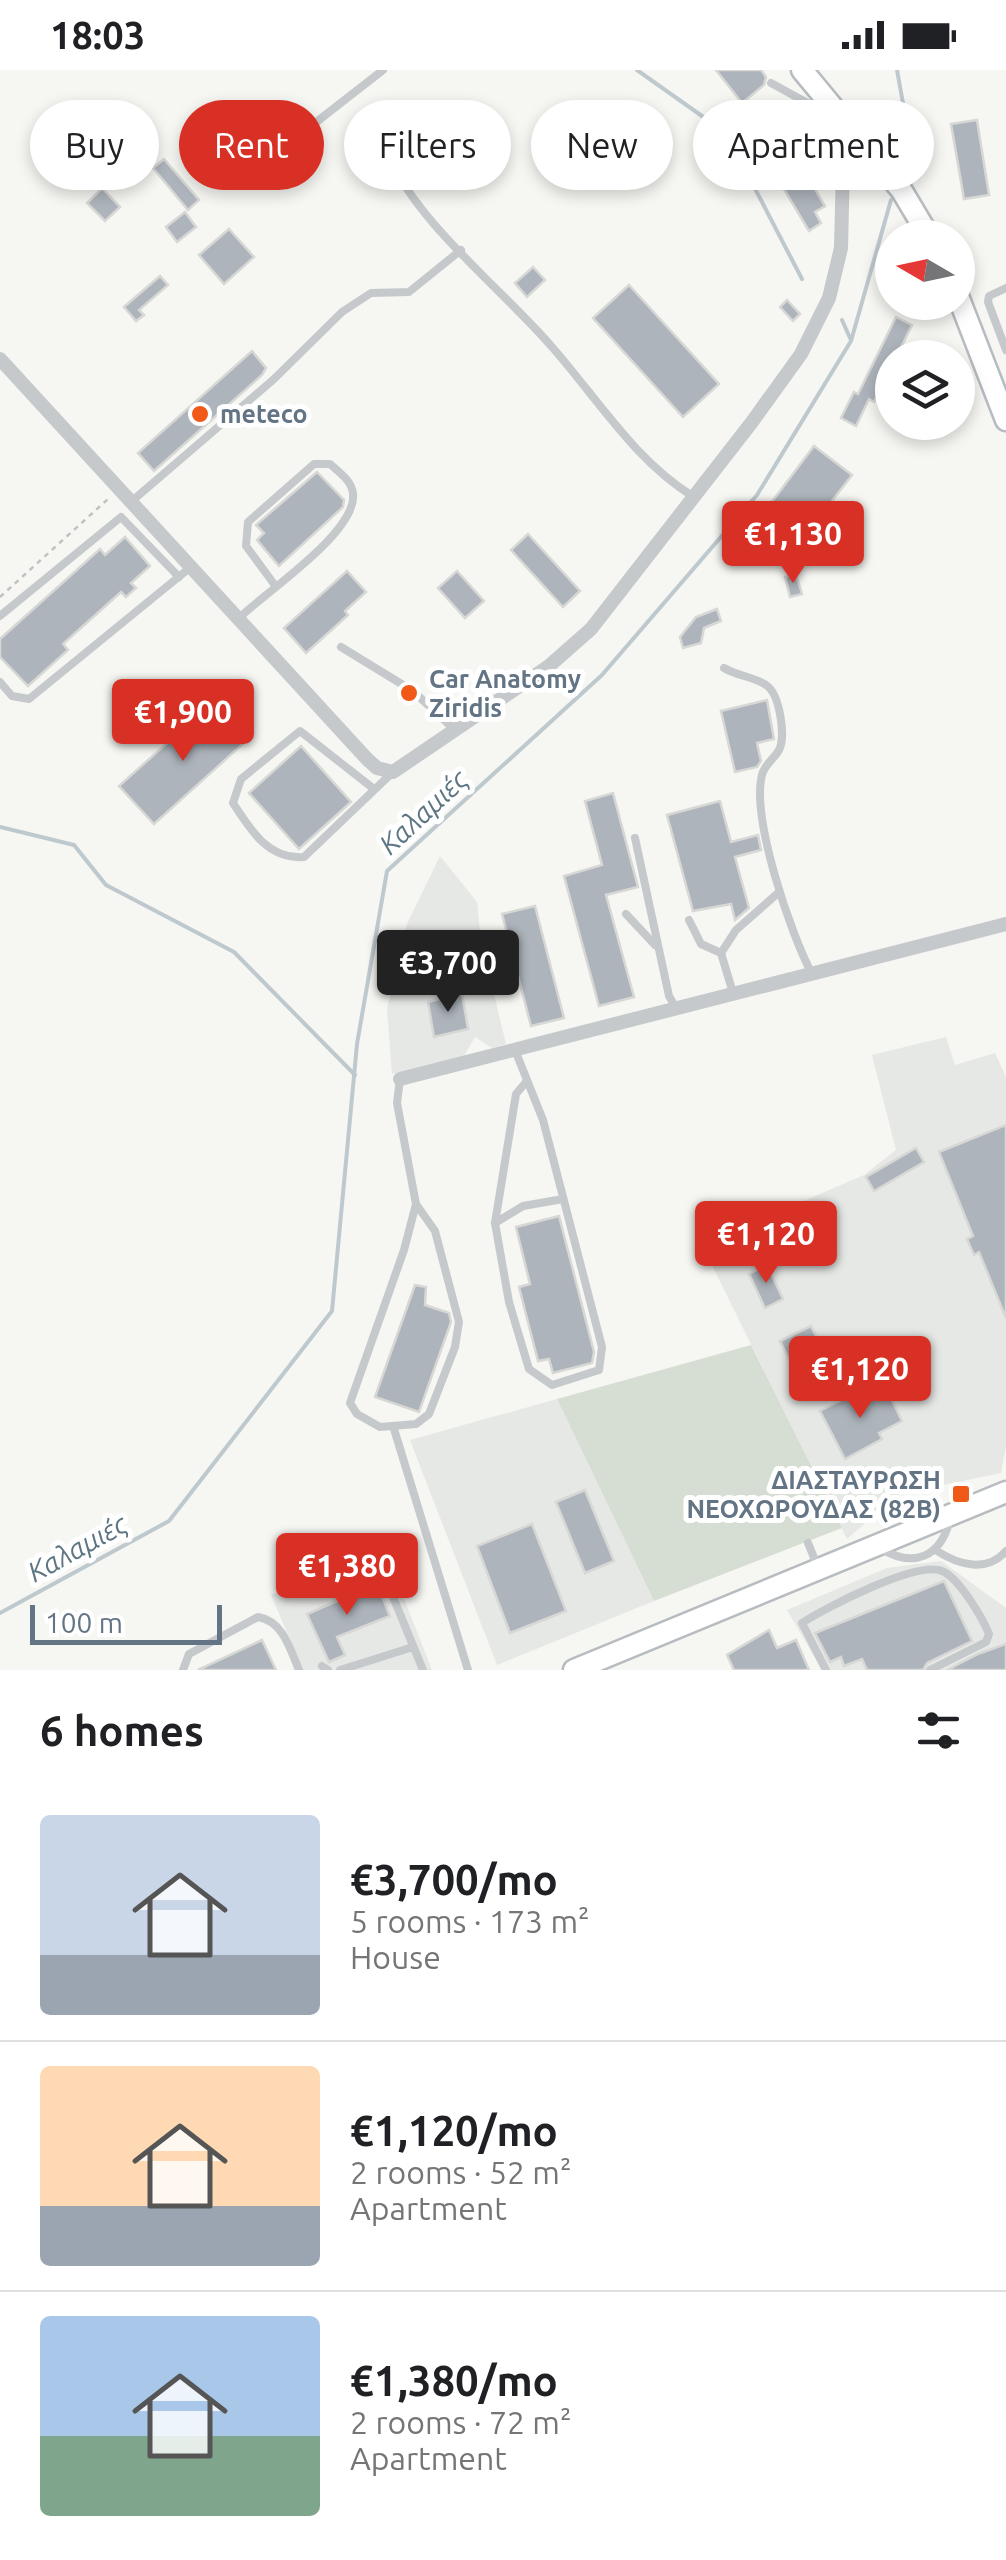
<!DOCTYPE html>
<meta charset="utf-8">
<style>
:root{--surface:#fff;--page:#f2f2f2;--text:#202124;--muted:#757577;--line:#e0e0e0;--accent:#d93025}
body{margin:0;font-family:Ubuntu,sans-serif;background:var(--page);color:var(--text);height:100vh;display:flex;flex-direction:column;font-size:38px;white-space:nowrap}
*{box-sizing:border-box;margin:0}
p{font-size:32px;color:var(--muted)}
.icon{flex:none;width:55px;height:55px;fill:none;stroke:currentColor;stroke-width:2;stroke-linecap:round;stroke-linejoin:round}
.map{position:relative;height:1600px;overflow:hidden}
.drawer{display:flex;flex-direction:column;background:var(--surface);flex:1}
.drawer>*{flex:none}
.banner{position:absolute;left:30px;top:30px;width:948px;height:90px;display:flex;gap:20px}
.needle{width:65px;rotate:279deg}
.tools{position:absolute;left:875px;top:150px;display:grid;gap:20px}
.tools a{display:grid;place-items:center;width:100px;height:100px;border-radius:50%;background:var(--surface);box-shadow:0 5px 15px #0003;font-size:50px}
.scale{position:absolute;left:30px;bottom:25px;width:192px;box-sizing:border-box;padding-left:10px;border:5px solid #637485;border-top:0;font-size:28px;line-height:35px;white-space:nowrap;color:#637485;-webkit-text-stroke:8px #fff;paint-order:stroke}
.price{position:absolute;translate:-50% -85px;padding:0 22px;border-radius:10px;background:var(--accent);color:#fff;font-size:32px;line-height:65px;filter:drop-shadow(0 2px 5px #0008)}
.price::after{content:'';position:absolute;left:50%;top:60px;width:30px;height:22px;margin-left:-15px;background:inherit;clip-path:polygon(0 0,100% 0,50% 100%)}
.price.active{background:#222;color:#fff}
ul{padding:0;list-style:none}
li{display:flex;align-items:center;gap:30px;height:250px;padding:0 40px}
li+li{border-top:2px solid var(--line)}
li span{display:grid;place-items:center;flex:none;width:280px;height:200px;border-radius:10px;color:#555}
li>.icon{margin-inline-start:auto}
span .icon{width:120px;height:120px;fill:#fffc;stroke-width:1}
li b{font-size:42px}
h2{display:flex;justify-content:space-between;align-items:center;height:120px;padding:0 40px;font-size:42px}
.tag{padding:0 35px;border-radius:45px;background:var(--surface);box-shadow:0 5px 15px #0003;font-size:35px;line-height:90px}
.tag.active{background:var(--accent);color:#fff}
.status{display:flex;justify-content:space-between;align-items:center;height:70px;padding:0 50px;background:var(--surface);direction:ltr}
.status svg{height:28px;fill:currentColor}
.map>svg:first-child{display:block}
.built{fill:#e6e8e5}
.green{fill:#d6ded3}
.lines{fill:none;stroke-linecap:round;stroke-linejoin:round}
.stream{stroke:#bec9ce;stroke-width:4}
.building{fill:#adb4bb;stroke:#d7d7d5;stroke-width:2.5}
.secondary-casing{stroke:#b7bcc1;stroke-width:25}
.path{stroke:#bfc1c3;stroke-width:2.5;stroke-dasharray:5 5;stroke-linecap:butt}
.lane{stroke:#c5c9cc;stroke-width:8}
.street{stroke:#c5c9cc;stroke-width:14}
.secondary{stroke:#fff;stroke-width:20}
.poi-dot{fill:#f05918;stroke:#fff;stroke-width:4}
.labels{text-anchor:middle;stroke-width:10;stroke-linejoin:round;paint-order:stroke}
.poi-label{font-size:25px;font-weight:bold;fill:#637485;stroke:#fff;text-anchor:start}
.water-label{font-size:28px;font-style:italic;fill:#5e7683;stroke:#fff}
</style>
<div class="status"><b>18:03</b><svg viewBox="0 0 49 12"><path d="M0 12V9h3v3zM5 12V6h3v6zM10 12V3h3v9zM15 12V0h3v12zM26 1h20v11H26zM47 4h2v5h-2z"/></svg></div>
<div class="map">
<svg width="1006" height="1600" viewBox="0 0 1006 1600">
<rect width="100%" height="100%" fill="#f6f6f2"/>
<g class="built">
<polygon points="440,786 477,832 481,871 506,974 492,978 475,967 464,986 392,1004 387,939 407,854"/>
<polygon points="946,967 955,995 995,983 1006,1007 1006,1376 1001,1403 899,1424 847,1469 702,1175 864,1105 896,1080 872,985"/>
<polygon points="557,1329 654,1531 497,1595 410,1370"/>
<polygon points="383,1475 432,1600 303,1600 271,1525"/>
<polygon points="941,1491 1006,1538 1006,1600 822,1600 787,1540 887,1498"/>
</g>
<polygon class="green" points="751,1275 842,1458 654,1531 557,1329"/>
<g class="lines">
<g class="stream">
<polyline points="637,0 726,63 802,209"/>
<polyline points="897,0 906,50 898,94"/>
<polyline points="842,250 850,268"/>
<polyline points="0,757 74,775 106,815 234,882 355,1005"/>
<polyline points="0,1543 169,1451 332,1241 357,974 387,801 602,605 757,425 851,271 891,130"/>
</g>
</g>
<g class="building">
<polygon points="716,0 761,0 766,7 764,15 742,33"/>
<polygon points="977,50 989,125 964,129 951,54"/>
<polygon points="164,89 199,130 188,140 153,98"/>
<polygon points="805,102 825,136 815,142 821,153 809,161 782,116"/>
<polygon points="102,118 120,137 105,151 87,133"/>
<polygon points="185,142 196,157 177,172 166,157"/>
<polygon points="229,159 254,187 224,214 199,185"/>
<polygon points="533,197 545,210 527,227 515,213"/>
<polygon points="160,206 168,215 139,240 144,245 136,251 124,237"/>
<polygon points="629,215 719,314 683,347 593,248"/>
<polygon points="787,230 800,244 793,251 780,237"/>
<polygon points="896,247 912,255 874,332 869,329 856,356 841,348 854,322 858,324"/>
<polygon points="252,281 266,298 262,305 154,401 138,383"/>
<polygon points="814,376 852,405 805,466 768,437"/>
<polygon points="317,402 344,430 343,437 279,496 257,470 264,463 256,455"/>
<polygon points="528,464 580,521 563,537 511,480"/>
<polygon points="125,467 150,496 131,513 136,518 126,527 121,522 63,574 68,580 28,616 0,587 0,569 100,479 105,485"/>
<polygon points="347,501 366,522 345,541 348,545 306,583 284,558"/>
<polygon points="457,501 484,531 465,548 438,518"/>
<polygon points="796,504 802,524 790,527 785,507"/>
<polygon points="717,539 721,551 704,558 701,573 683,578 680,567 696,547"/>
<polygon points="767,630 774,669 757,673 761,691 757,697 735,702 721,641"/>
<polygon points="212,633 246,671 154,754 119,716"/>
<polygon points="301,676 351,732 299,779 249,723"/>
<polygon points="613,723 638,817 606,825 634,927 599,936 564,806 602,795 585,731"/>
<polygon points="720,731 731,772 758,765 761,780 735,787 749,838 735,850 731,834 693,841 667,745"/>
<polygon points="535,836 564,948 531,956 502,844"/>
<polygon points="462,923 468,959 434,967 428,932"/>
<polygon points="1006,1055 1006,1248 979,1182 974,1185 967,1169 973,1166 939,1082"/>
<polygon points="916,1078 924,1092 874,1121 866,1107"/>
<polygon points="559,1146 594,1282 592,1293 553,1303 549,1289 538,1291 519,1217 530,1214 516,1157"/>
<polygon points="767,1195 783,1229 765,1238 749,1204"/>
<polygon points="415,1215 426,1217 425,1235 449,1243 451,1252 419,1342 375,1327"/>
<polygon points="811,1256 834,1304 804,1319 780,1271"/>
<polygon points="886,1318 902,1351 879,1363 882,1369 845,1389 820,1341 857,1322 862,1330"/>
<polygon points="585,1420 614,1491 585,1503 556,1432"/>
<polygon points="532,1454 566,1541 510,1563 477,1476"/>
<polygon points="944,1511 972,1571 927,1593 923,1600 867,1600 862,1589 844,1596 841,1587 830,1592 815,1563"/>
<polygon points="377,1514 390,1546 337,1567 345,1585 329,1592 307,1544"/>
<polygon points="769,1560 777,1578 796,1570 809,1600 734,1600 727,1585"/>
<polygon points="262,1570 276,1600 198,1600"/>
<polygon points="1006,1574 1006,1600 947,1600 978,1584"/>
</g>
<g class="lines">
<defs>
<g id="secondary">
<polyline points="802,0 902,121 930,168"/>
<polyline points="958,226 1006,350"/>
<polyline points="574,1600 1006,1422"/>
</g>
</defs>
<use href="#secondary" class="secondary-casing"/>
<polyline class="path" points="0,527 108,429"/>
<g class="lane">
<polyline points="771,13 833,47"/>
<polyline points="292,71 383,0"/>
<path d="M389,86C416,152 504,221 552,277C597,328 635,391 694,427"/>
<polyline points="812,104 817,94 843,95"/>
<polyline points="1006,218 989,226 988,232 1006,280"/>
<polyline points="132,431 274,309 342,242 371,223 409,222 461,180"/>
<polyline points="0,546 121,447 179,507"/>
<path d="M239,548C267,521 357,462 353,424C352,411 340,403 330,394H314L248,452L246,476L274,514"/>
<polyline points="341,577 413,621 455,660"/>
<path d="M724,598C737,606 755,607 766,615C780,624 786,667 779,680C774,689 764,695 762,705C751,748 791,865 812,904"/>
<polyline points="0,612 12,626 29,629 192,496"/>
<path d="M374,719L300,661L241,709L233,733C251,761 269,790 304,787L393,702"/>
<polyline points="635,768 669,926 676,938"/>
<polyline points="626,844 655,875"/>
<polyline points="689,850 701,874 721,883 733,923"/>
<polyline points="721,883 736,860 778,823"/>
<polyline points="515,980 543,1050 602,1277 599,1300 552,1315 529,1299 509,1232 495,1153 516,1024 526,1012"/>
<polyline points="400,1009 397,1033 416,1134 435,1161 459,1252 455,1277 429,1344 416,1354 380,1357 357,1344 350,1333 404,1180 416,1134"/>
<polyline points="495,1153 523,1136 563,1129"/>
<polyline points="394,1359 468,1600"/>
<polyline points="808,1473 817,1495"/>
<path d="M880,1478C914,1499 941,1487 950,1449"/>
<path d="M937,1481C959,1495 987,1503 1006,1481"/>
<polyline points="391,1522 423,1600"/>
<polyline points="322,1596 328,1600"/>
<path d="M183,1600L189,1584L258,1547C283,1551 290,1579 299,1600"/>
<polyline points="340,1600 413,1577"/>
<path d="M826,1600L802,1553C825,1538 917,1490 942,1501C959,1508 982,1547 989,1564L986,1572L930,1600"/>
</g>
<g class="street">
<polyline points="0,289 367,689 377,698 393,702 549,596 591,559 752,352 801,284 829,228 841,178 843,95 846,81 858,68"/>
<polyline points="400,1009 1006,854"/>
</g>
<use href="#secondary" class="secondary"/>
</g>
<g class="poi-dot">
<circle cx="200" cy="344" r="10"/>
<circle cx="409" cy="623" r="10"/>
<rect x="951" y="1414" width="20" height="20" rx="5"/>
</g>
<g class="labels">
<g class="poi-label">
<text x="220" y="353">meteco</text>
<text x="429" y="618">Car Anatomy<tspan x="429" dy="29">Ziridis</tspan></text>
<text x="941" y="1419" text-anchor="end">ΔΙΑΣΤΑΥΡΩΣΗ<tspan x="941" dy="29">ΝΕΟΧΩΡΟΥΔΑΣ (82Β)</tspan></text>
</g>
<g class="water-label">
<text transform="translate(423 742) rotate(-43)" y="10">Καλαμιές</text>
<text transform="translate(77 1478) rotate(-29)" y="10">Καλαμιές</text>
</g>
</g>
</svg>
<div class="tools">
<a><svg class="needle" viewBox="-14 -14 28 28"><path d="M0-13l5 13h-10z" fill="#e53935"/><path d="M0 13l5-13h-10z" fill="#757577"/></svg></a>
<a><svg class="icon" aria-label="layers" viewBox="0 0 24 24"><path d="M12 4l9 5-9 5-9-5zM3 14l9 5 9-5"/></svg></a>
</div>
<div class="scale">100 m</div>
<b class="price" style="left:793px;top:516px">€1,130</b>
<b class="price" style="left:183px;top:694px">€1,900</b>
<b class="price active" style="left:448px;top:945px">€3,700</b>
<b class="price" style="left:766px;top:1216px">€1,120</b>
<b class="price" style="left:860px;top:1351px">€1,120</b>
<b class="price" style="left:347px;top:1548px">€1,380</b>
<div class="banner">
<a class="tag">Buy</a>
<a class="tag active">Rent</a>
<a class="tag">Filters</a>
<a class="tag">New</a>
<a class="tag">Apartment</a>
</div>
</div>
<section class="drawer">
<h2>6 homes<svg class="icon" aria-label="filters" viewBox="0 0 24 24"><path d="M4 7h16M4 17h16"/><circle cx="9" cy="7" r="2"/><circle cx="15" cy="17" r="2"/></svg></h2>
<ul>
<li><span style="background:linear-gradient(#c9d6e8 70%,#9aa5b1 0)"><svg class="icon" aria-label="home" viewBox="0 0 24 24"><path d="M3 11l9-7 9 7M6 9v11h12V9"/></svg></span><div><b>€3,700/mo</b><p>5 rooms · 173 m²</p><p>House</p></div></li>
<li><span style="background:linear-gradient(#ffd9b3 70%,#9aa5b1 0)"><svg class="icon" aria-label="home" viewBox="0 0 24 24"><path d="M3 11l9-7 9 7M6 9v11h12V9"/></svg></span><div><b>€1,120/mo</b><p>2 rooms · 52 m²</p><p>Apartment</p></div></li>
<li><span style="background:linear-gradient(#a9c7e8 60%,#7fa58c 0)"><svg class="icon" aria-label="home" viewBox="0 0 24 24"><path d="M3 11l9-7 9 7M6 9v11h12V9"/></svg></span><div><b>€1,380/mo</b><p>2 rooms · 72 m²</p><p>Apartment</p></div></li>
</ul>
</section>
